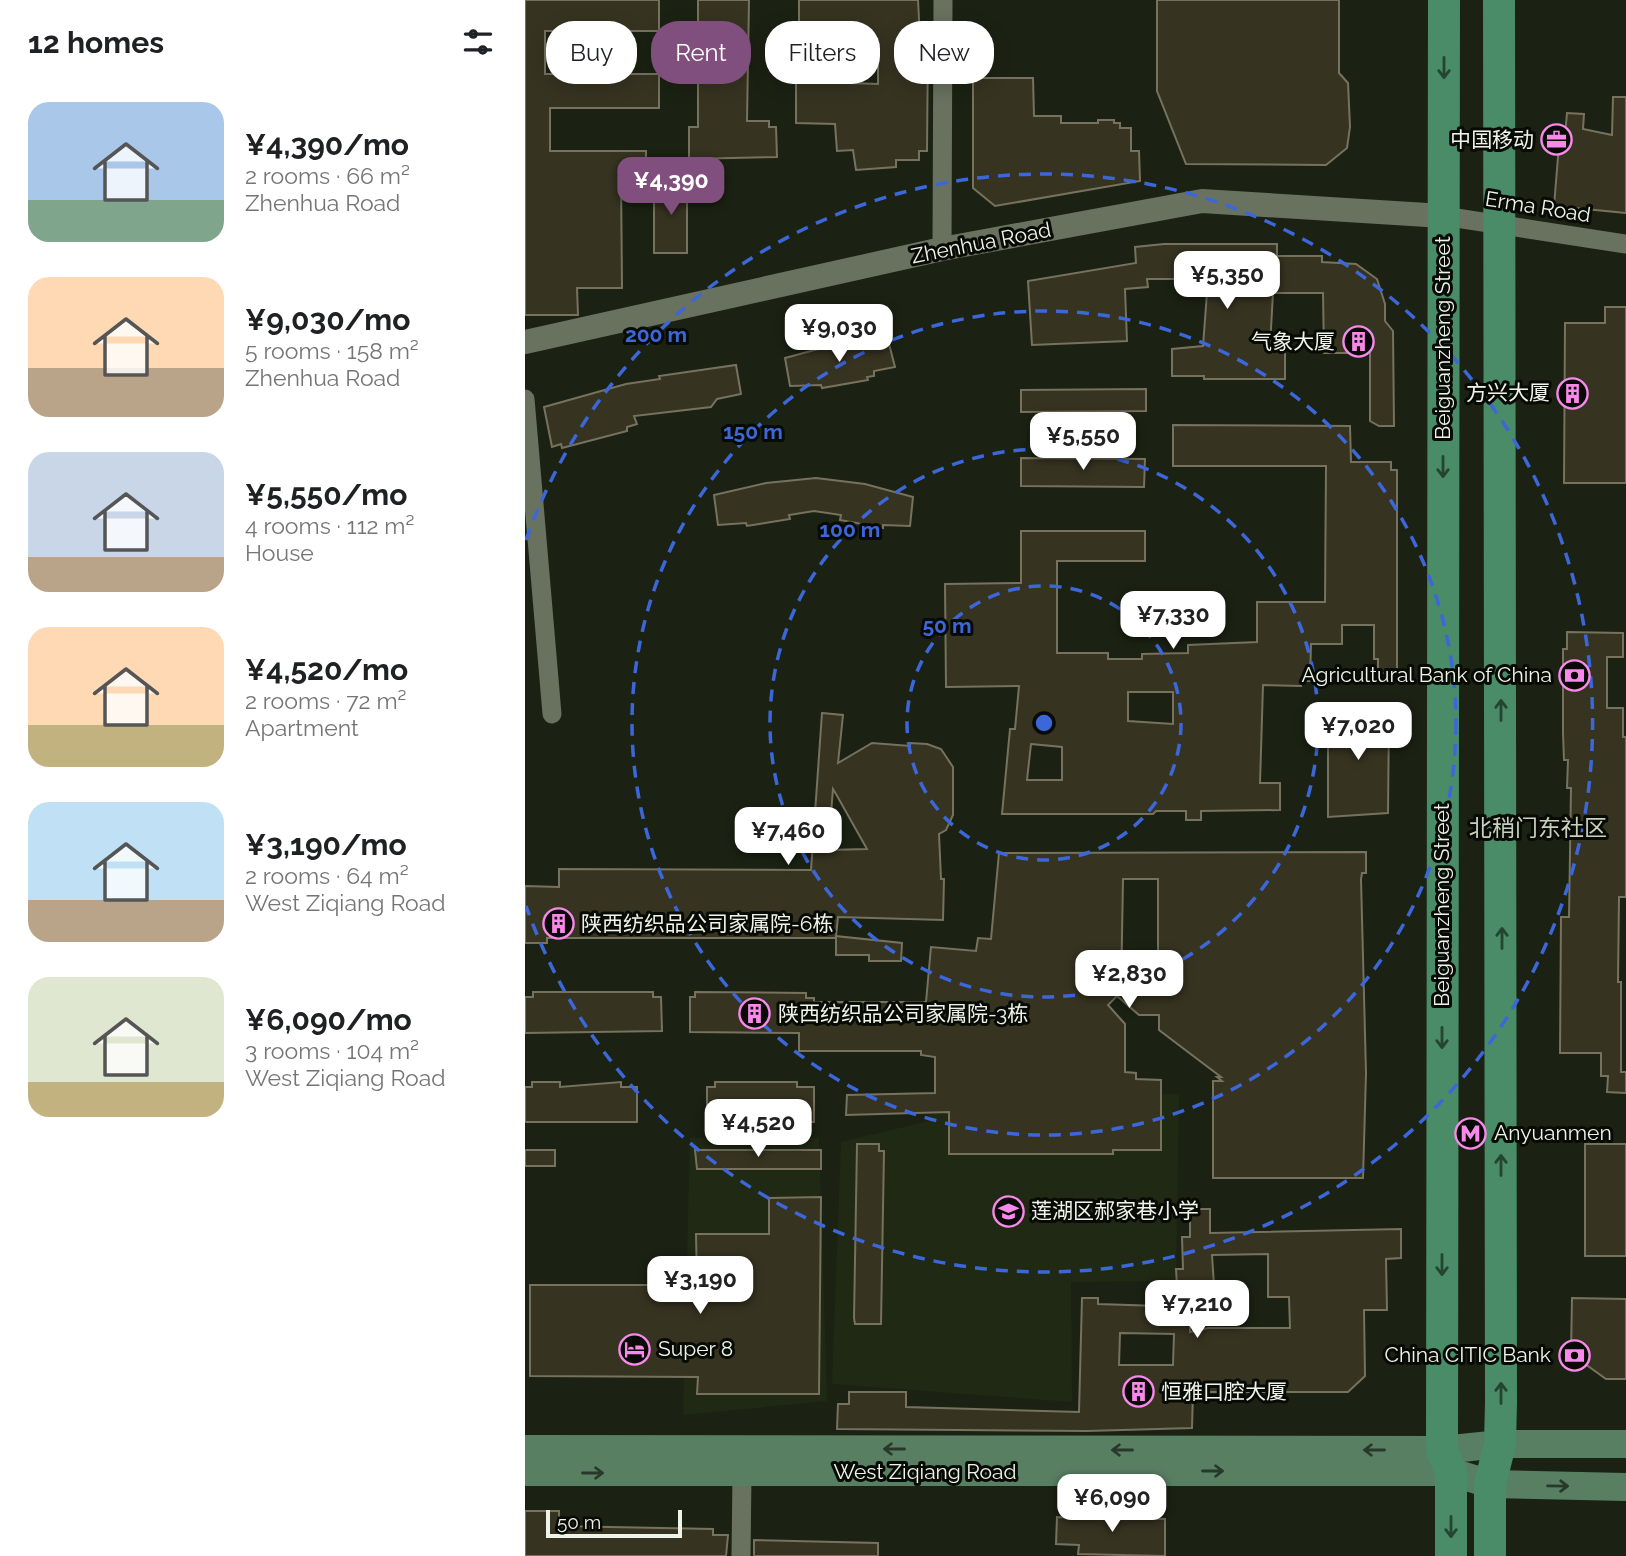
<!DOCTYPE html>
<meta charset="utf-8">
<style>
:root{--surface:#fff;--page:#f2f2f2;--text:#202124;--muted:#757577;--accent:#814f7d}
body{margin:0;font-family:Raleway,"Noto Sans SC",sans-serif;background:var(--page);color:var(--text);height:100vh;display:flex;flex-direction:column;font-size:26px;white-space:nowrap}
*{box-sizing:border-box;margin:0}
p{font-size:23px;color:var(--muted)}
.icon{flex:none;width:38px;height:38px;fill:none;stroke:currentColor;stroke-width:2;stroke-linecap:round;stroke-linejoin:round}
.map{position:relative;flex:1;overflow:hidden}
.sheet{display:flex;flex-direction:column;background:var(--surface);width:525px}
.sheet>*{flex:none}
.top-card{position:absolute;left:21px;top:21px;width:665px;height:63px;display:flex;gap:14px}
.scale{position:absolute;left:21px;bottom:18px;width:136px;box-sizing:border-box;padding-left:7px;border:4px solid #eff4ea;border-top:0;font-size:19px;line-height:24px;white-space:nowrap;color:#eff4ea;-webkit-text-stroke:5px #080b05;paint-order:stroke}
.price{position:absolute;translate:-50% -60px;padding:0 16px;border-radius:14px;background:#fff;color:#222;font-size:23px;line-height:46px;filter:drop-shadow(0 2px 4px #0008)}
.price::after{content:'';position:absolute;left:50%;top:42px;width:21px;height:16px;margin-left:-10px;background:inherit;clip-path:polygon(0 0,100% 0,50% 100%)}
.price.current{background:var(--accent);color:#fff}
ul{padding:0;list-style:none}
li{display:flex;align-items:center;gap:21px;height:175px;padding:0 28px}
li span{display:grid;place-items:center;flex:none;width:196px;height:140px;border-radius:21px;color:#555}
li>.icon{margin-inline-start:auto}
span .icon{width:84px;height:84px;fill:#fffc;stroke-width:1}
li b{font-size:30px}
h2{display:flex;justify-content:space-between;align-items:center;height:84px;padding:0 28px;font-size:30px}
.pill{padding:0 24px;border-radius:28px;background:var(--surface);box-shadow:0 4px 18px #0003;font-size:24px;line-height:63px}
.pill.current{background:var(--accent);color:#fff}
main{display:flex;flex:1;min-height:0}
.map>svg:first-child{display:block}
.built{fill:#202913}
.building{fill:#373321;stroke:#76725e;stroke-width:2;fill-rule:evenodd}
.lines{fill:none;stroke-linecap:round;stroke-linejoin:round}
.minor{stroke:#69725f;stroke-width:19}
.tertiary{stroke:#69725f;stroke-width:24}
.secondary{stroke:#597f63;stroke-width:28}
.primary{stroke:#498c67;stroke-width:32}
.oneway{stroke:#254531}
.oneway2{stroke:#28392b}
.ring{fill:none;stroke:#3c67db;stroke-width:3.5;stroke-dasharray:12 9}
.labels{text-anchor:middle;stroke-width:6;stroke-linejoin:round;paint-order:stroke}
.poi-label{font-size:21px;fill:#eff4ea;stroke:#080b05;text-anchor:start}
.street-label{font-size:21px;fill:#eff4ea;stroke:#080b05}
.neighbourhood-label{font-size:23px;fill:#c6d0bc;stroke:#080b05}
.centre{fill:#3c67db;stroke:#080b05;stroke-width:3.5}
.ring-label{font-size:21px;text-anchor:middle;font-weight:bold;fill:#3c67db;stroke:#080b05;stroke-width:6;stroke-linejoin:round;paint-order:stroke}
</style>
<main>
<section class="sheet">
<h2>12 homes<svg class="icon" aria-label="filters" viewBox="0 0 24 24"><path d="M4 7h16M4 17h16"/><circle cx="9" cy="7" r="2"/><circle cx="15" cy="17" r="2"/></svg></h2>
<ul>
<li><span style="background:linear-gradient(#a9c7e8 70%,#7fa58c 0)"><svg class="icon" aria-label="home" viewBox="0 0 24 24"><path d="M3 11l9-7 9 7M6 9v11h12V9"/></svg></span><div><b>¥4,390/mo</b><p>2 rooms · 66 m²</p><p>Zhenhua Road</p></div></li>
<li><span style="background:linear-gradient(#ffd9b3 65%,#b9a48a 0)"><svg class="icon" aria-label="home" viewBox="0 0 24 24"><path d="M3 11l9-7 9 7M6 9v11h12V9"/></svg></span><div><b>¥9,030/mo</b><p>5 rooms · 158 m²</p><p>Zhenhua Road</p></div></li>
<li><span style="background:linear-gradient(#c9d6e8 75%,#b9a48a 0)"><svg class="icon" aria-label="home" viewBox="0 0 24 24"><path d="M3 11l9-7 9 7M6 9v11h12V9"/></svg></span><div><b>¥5,550/mo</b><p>4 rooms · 112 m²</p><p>House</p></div></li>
<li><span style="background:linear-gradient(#ffd9b3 70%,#c2b280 0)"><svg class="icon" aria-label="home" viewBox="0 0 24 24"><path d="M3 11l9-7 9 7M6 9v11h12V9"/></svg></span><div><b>¥4,520/mo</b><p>2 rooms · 72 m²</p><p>Apartment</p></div></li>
<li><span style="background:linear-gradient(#bfe0f5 70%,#b9a48a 0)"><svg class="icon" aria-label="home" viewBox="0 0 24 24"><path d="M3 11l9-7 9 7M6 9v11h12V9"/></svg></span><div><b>¥3,190/mo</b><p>2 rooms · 64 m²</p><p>West Ziqiang Road</p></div></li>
<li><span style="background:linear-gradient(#dfe7d0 75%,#c2b280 0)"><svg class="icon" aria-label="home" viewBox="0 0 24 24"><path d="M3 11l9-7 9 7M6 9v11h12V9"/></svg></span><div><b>¥6,090/mo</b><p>3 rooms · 104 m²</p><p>West Ziqiang Road</p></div></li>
</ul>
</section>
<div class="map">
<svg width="1101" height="1556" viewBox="0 0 1101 1556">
<rect width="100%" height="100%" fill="#1b2213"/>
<g class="built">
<polygon points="654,1094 651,1281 546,1282 547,1402 307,1384 316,1142 404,1121 404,1097"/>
<polygon points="165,1138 294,1138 302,1401 158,1415"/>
</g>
<g class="building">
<polygon points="0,0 134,0 134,31 20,31 20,74 134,74 134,108 25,108 25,151 121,151 121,176 96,176 97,288 52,288 53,315 0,315"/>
<polygon points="173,0 224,0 222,121 244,121 244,127 251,127 252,157 164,159 164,127 173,127"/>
<path d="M274,0H393L395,39H403L402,151H394V160H371V167L331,170L328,150L312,151L310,124L271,123V62H279L280,22H274ZM325,49H353V84L325,83Z"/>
<polygon points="632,0 814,0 814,73 823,83 825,127 822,148 801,165 661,164 632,91"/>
<polygon points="448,78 508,78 509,116 536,116 536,123 573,123 573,120 589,120 589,123 595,123 595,128 606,128 606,151 614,151 615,181 470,206 448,188"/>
<polygon points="1088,97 1101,97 1101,213 1029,206 1034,145 1039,146 1042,113 1059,114 1058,129 1087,135"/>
<polygon points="146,180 162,180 162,253 129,253 129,187"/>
<polygon points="639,244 752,244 752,256 797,256 797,262 831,264 852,279 860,304 860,321 868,331 869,426 854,426 845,421 845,353 799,353 798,293 748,293 745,346 760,350 760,379 679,379 679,376 647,376 647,349 678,346 683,279 622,279 623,287 600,289 602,341 507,345 503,281 611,263 610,247"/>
<polygon points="1080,307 1101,307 1101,483 1039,483 1040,323 1080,323"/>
<polygon points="363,340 370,367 349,371 349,376 342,377 343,380 297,388 296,385 265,386 260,358 297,348"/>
<polygon points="211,365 216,394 192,399 186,407 109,416 112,424 102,427 102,431 37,448 36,444 27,447 19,407 101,384 135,379 134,376"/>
<polygon points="621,389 621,411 496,412 496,390"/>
<path d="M648,425L825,426L826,462H866V470H872V673H853V659H849V625H817V644H786L785,681H776V686L738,685L735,783H755V810L676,811V820H661V811H631L628,814H477L485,729H490L494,686L421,687L420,584L496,583V531H620V561H532V653H583V659H617V654L663,653V645L732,642V602H800L801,466H648ZM603,692H648V724L603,721ZM506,744L537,747V780H502Z"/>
<polygon points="496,458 620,459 619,487 496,486"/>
<polygon points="291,478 340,484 388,497 385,526 358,525 358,528 315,520 316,515 289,511 264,515 265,519 222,526 221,523 193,525 189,495 241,483"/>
<polygon points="1042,632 1098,633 1098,657 1082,657 1082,708 1098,708 1098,737 1101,737 1101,897 1094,897 1093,982 1096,982 1096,1072 1101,1072 1101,1093 1082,1092 1083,1076 1076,1076 1076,1053 1035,1053 1036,917 1044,917 1046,788 1042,788 1043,760 1039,760 1038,733 1038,649 1042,649"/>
<polygon points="841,703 858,703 858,713 864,713 863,813 803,817 803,712 841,713"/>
<path d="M297,713L318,715L313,763L347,743L385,746V743L402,744L416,749L428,767V815L421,830L414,834L416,879H419L418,920L313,917L311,936L377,943L376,961H344V955H311V938H22V943H0V886L34,887V869L286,870ZM308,789L311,794L342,849L303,850Z"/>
<path d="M841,852V873H837L836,879L841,1073L838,1178H688V1081H697L692,1077H696L634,1030V1015H614L592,996L583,1005L600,1024V1072L611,1073V1079L636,1080V1150H588V1154H424V1112L321,1115L322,1095L410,1093V1057L396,1055V1051H274V1033L165,1032V997H170V992L281,993V998H289V1002H401L406,947L451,951L453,938L466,939L474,853ZM598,879H633V992H596Z"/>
<polygon points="8,992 128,992 128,997 136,997 137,1031 0,1033 0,997 8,997"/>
<polygon points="7,1082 35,1082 35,1087 96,1082 96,1087 112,1087 112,1122 0,1122 0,1087 7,1087"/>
<polygon points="190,1082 272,1082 272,1087 289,1087 289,1122 182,1122 182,1087 190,1087"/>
<polygon points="332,1144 354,1144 354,1151 359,1151 356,1324 330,1324 329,1318"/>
<rect x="1060" y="1144" width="41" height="112"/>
<rect x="0" y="1150" width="30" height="16"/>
<polygon points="170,1150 296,1150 296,1169 172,1169"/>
<polygon points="296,1197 294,1394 172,1394 173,1377 5,1376 5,1285 172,1285 171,1234 244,1234 244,1198"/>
<path d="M665,1209H685V1233L876,1229V1258L861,1259L862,1310H839L840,1376L823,1392H668L667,1428L562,1431L312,1429L313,1404H324V1392H381V1407L554,1412L557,1298H573V1304L665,1307V1332L683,1328H765L764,1297H743V1254L687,1255L690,1300L653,1303L651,1269H658L657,1237H665ZM595,1333L649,1334L648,1365H594Z"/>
<polygon points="1047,1298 1101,1299 1101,1379 1081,1379 1056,1361 1056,1354 1046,1353"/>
<polygon points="559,1507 601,1510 600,1518 640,1519 640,1556 553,1554 554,1545 531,1544 532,1517 556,1518"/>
<polygon points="0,1511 34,1511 34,1526 188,1529 188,1535 203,1535 201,1556 0,1556"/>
<polygon points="229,1540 353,1543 353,1556 229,1556"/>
</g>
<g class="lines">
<g class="minor">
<polyline points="918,216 1101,244"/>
<polyline points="417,249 418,0"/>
<polyline points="0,399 27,714"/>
<polyline points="216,1556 217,1474"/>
</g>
<polyline class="tertiary" points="0,342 417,249 677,201 918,216"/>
<g class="secondary">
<polyline points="0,1449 917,1450 975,1444 1101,1444"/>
<polyline points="0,1472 926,1472 965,1484 1101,1487"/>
</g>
<g class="primary">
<polyline points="919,0 917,1450 926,1472 926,1556"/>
<polyline points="965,1556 965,1484 975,1444 976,1403 974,0"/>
</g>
</g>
<defs><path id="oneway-shaft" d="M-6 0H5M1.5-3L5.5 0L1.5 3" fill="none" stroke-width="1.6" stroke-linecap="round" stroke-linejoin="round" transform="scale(1.75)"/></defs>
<g class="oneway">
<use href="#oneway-shaft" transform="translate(919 68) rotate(90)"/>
<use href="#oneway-shaft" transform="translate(918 467) rotate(90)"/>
<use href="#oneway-shaft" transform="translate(976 710) rotate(-90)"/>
<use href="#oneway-shaft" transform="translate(977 938) rotate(-90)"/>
<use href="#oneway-shaft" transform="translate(917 1038) rotate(90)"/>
<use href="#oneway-shaft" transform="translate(976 1165) rotate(-90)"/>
<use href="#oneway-shaft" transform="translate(917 1265) rotate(90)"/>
<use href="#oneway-shaft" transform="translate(976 1393) rotate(-90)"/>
<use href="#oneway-shaft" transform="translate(926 1527) rotate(90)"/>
</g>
<g class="oneway2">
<use href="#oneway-shaft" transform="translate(369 1449) rotate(-180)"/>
<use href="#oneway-shaft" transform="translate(597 1450) rotate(-180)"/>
<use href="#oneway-shaft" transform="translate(849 1450) rotate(-180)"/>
<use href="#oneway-shaft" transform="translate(688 1471)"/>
<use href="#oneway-shaft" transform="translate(68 1473)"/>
<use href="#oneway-shaft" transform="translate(1033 1486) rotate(1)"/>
</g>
<g class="ring">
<circle cx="519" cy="723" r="137"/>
<circle cx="519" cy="723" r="274"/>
<circle cx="519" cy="723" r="412"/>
<path d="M1 540A549 549 0 1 1 1 906"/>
</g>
<defs>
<symbol id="office-ring" viewBox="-11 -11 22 22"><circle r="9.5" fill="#080b05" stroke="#f888ea" stroke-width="1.5"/><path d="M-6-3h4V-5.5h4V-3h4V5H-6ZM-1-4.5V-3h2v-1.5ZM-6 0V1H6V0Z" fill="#f888ea"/></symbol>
<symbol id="building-ring" viewBox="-11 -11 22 22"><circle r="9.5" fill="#080b05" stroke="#f888ea" stroke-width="1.5"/><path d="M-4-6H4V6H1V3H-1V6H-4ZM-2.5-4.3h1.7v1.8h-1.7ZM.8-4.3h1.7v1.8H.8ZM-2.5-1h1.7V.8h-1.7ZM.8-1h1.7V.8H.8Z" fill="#f888ea"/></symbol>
<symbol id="bank-ring" viewBox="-11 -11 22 22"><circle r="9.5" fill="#080b05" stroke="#f888ea" stroke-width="1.5"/><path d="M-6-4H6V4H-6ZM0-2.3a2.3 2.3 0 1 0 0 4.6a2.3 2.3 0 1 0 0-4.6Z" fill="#f888ea"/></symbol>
<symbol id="metro-ring" viewBox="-11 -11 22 22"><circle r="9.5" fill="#080b05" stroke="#f888ea" stroke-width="1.5"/><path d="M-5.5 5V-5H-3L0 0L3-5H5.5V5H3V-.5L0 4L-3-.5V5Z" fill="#f888ea"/></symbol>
<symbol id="school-ring" viewBox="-11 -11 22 22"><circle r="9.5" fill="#080b05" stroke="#f888ea" stroke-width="1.5"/><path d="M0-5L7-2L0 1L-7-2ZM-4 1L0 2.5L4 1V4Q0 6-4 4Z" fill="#f888ea"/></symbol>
<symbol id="hotel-ring" viewBox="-11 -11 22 22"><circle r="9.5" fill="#080b05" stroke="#f888ea" stroke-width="1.5"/><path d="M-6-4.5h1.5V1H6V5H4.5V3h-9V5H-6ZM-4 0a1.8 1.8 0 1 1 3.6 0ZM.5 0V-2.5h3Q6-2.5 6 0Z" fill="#f888ea"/></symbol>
</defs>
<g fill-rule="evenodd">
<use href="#office-ring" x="1014" y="122" width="35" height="35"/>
<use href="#building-ring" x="816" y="324" width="35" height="35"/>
<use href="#building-ring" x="1030" y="376" width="35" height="35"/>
<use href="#bank-ring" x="1032" y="658" width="35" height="35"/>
<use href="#building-ring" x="16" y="906" width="35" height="35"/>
<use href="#building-ring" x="212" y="996" width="35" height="35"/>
<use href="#metro-ring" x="928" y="1116" width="35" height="35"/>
<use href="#school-ring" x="466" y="1194" width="35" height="35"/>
<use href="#hotel-ring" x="92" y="1332" width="35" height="35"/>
<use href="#bank-ring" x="1032" y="1338" width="35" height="35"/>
<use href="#building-ring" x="596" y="1374" width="35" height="35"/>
</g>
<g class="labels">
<g class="poi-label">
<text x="1009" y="147" text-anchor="end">中国移动</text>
<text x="810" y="349" text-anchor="end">气象大厦</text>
<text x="1025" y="400" text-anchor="end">方兴大厦</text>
<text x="1027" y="682" text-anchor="end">Agricultural Bank of China</text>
<text x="56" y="931">陕西纺织品公司家属院-6栋</text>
<text x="253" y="1021">陕西纺织品公司家属院-3栋</text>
<text x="969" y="1140">Anyuanmen</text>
<text x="506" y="1218">莲湖区郝家巷小学</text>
<text x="133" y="1356">Super 8</text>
<text x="1026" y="1362" text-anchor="end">China CITIC Bank</text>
<text x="636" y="1399">恒雅口腔大厦</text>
</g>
<g class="street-label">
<text transform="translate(1013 207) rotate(9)" y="7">Erma Road</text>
<text transform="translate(456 243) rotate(-11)" y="7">Zhenhua Road</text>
<text transform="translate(918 338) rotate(-90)" y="7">Beiguanzheng Street</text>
<text transform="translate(917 905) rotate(-90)" y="7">Beiguanzheng Street</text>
<text x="400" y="1479">West Ziqiang Road</text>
</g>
<g class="neighbourhood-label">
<text x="1013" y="836">北稍门东社区</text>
</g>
</g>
<circle cx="519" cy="723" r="10" class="centre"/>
<g class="ring-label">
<text x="131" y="342">200 m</text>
<text x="228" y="439">150 m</text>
<text x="325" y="537">100 m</text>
<text x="422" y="633">50 m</text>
</g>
</svg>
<div class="scale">50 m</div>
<b class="price current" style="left:146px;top:217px">¥4,390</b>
<b class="price" style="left:702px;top:311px">¥5,350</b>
<b class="price" style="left:314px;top:364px">¥9,030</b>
<b class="price" style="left:558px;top:472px">¥5,550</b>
<b class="price" style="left:648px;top:651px">¥7,330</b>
<b class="price" style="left:833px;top:762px">¥7,020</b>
<b class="price" style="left:263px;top:867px">¥7,460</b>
<b class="price" style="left:604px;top:1010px">¥2,830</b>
<b class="price" style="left:233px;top:1159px">¥4,520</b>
<b class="price" style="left:175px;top:1316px">¥3,190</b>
<b class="price" style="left:672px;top:1340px">¥7,210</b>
<b class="price" style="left:587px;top:1534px">¥6,090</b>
<div class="top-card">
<a class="pill">Buy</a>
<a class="pill current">Rent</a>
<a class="pill">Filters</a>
<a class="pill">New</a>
</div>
</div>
</main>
